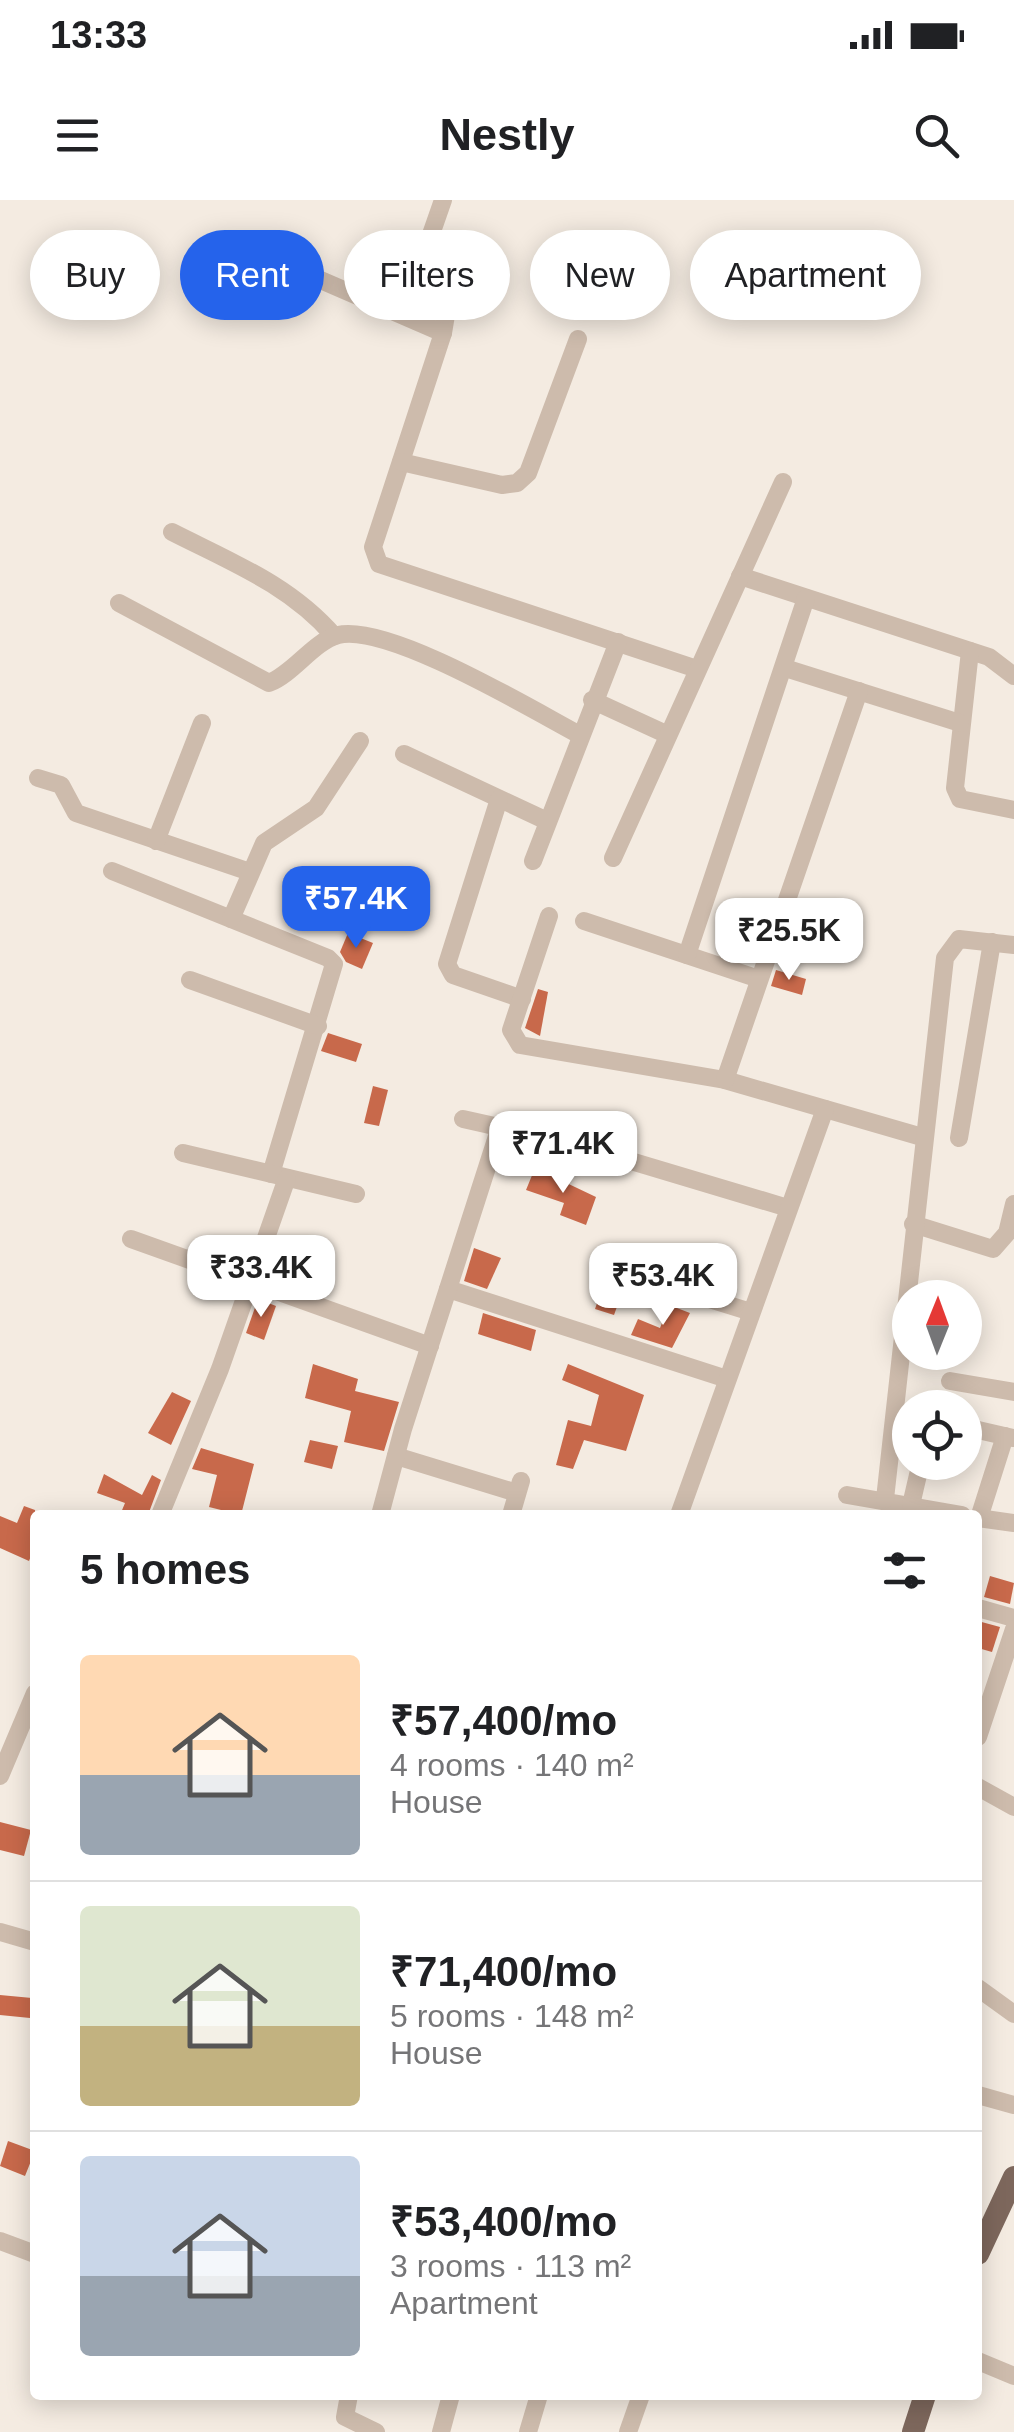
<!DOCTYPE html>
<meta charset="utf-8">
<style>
:root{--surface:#fff;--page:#f2f2f2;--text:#202124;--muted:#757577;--line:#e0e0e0;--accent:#2563eb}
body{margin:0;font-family:Arial,sans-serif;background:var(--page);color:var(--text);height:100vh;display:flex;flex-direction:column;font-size:38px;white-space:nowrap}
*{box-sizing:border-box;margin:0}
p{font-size:32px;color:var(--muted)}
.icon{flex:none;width:55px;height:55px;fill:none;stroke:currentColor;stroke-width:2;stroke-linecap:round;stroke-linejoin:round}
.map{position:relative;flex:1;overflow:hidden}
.sheet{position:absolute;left:30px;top:1310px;width:952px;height:890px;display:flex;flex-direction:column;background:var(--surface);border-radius:10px;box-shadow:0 5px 25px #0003}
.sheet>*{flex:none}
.hud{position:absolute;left:30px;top:30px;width:955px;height:90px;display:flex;gap:20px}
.needle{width:65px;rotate:1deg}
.tools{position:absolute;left:892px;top:1080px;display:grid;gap:20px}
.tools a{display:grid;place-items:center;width:90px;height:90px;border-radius:50%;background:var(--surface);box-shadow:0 5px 25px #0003;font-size:50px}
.price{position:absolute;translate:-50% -85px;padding:0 22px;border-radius:20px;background:#fff;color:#222;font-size:32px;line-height:65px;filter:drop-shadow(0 2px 5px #0008)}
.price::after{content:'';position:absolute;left:50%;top:60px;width:30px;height:22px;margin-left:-15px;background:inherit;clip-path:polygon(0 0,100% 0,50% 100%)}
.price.selected{background:var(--accent);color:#fff}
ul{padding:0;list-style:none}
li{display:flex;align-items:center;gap:30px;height:250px;padding:0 50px}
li+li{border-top:2px solid var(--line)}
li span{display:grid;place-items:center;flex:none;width:280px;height:200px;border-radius:10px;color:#555}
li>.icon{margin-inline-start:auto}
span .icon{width:120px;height:120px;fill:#fffc;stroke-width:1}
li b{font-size:42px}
h2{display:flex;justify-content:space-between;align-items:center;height:120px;padding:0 50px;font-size:42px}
.chip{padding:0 35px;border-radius:45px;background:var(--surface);box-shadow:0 5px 25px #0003;font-size:35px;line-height:90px}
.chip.selected{background:var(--accent);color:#fff}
.status{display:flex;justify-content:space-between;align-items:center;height:70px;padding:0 50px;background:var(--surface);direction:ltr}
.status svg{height:28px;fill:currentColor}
header{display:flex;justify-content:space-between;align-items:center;height:130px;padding:0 50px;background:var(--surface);font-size:45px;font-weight:700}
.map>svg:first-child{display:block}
.building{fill:#c8694b}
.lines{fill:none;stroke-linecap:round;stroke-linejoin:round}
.minor{stroke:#cdbbac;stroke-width:18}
.major{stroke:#7d675c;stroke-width:22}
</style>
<div class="status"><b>13:33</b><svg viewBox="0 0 49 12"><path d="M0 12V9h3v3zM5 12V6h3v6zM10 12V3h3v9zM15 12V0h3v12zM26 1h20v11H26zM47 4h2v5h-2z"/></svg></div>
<header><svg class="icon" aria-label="menu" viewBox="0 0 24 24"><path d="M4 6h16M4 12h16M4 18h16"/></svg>Nestly<svg class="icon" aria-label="search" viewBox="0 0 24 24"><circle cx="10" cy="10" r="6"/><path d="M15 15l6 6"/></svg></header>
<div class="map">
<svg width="1014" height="2232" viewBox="0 0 1014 2232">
<rect width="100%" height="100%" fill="#f4ebe1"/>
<g class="building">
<polygon points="348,733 373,743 362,769 346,762 340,752"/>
<polygon points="776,770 806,779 802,795 771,786"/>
<polygon points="538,789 548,792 540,836 525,828"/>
<polygon points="328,833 362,844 356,862 321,851"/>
<polygon points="373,886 388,890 379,926 364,923"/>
<polygon points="535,968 596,997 586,1025 560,1015 564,1003 526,990"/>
<polygon points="474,1048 501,1058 487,1089 464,1081"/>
<polygon points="604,1083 623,1090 614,1115 595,1109"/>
<polygon points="258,1099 276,1106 264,1140 246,1133"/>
<polygon points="669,1105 690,1113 672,1148 631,1135 638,1119 660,1128"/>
<polygon points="483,1113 536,1130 531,1151 478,1134"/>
<polygon points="313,1164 358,1179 355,1191 399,1202 384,1251 344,1242 351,1211 305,1198"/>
<polygon points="568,1164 644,1195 626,1251 584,1240 573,1269 556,1265 568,1220 591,1226 599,1195 562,1180"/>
<polygon points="172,1192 191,1201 171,1245 148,1233"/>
<polygon points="310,1240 338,1246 332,1269 304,1262"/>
<polygon points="201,1248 254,1264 241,1315 209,1307 217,1275 192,1269"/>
<polygon points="104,1274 142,1295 152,1275 161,1280 148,1315 120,1315 125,1303 97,1293"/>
<polygon points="24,1306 35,1310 35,1346 29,1361 0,1348 0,1316 17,1323"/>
<polygon points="990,1376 1014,1383 1010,1404 984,1397"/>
<polygon points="978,1421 1000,1427 992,1452 978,1448"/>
<polygon points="0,1622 31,1630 24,1656 0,1650"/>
<polygon points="0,1795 32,1798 30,1818 0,1815"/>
<polygon points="8,1941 35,1951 25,1976 0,1966"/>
</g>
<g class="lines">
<g class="minor">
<polyline points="443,0 428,43 446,115 443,133 373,347 379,364 697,469"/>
<polyline points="286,65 443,133"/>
<polyline points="401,262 502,285 517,283 528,273 578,139"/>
<path d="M172,332C231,362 290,385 334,436"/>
<polyline points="740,376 989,457 1014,476"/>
<path d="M119,403L269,483C294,473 313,442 338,435C388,423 531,509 578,534"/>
<polyline points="970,451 955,588 960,599 1014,610"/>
<polyline points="785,468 960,523"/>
<polyline points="592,500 668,535"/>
<polyline points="404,554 547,621"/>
<polyline points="38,578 61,585 76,613 250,672"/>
<polyline points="499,599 447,764 453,775 522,799"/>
<polyline points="156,641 202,523"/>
<polyline points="613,658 783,282"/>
<polyline points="533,661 618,442"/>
<polyline points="112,671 328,758 334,764 271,974"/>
<polyline points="549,716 511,830 520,845 725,880 922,937"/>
<polyline points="231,719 264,643 316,608 360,541"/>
<polyline points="584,721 759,779"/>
<polyline points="687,755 806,398"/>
<polyline points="190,780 318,826"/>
<polyline points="725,880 859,491"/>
<polyline points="463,919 574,944 788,1008"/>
<polyline points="959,938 992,742"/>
<polyline points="183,953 356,994"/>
<polyline points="913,1024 993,1049 1007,1033 1014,1004"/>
<polyline points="131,1039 430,1146"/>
<polyline points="606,1067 751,1112"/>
<polyline points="448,1089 727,1179"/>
<polyline points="950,1181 1014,1192"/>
<polyline points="965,1227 1013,1238"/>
<polyline points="396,1256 517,1293"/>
<polyline points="847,1295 962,1315"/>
<polyline points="885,1299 945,758 959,739 1014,745"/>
<polyline points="911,1305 921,1262"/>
<polyline points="160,1315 220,1169 287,978"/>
<polyline points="380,1315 403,1229 500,927"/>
<polyline points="511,1315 521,1281"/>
<polyline points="679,1315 825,909"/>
<polyline points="978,1318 1014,1323"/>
<polyline points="979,1318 1005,1236"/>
<polyline points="978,1408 1014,1418"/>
<polyline points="978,1537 1014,1429"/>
<polyline points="0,1576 35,1493"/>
<polyline points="978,1587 1014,1607"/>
<polyline points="0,1732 35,1742"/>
<polyline points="978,1788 1014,1814"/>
<polyline points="978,1895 1014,1905"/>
<polyline points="0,2041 35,2054"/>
<polyline points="978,2161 1014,2176"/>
<polyline points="349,2195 345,2217 376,2232"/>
<polyline points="441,2232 451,2195"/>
<polyline points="528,2232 539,2195"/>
<polyline points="628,2232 641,2195"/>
</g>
<g class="major">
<polyline points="978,2054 1014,1977"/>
<polyline points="913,2232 925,2195"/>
</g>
</g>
</svg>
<div class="tools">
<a><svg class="needle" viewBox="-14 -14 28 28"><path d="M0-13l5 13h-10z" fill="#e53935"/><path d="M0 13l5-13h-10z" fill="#757577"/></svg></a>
<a><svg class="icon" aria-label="locate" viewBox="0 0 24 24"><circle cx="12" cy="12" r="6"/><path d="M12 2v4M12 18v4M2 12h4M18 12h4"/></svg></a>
</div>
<b class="price selected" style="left:356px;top:751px">₹57.4K</b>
<b class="price" style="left:789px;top:783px">₹25.5K</b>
<b class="price" style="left:563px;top:996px">₹71.4K</b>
<b class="price" style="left:261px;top:1120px">₹33.4K</b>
<b class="price" style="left:663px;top:1128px">₹53.4K</b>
<div class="hud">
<a class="chip">Buy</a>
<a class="chip selected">Rent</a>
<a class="chip">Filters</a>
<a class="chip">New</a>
<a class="chip">Apartment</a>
</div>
<section class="sheet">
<h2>5 homes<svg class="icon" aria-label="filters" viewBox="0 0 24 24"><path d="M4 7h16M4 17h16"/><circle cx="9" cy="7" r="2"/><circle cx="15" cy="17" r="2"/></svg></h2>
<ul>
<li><span style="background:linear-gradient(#ffd9b3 60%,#9aa5b1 0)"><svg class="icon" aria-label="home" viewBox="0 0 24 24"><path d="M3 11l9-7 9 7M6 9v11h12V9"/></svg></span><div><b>₹57,400/mo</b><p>4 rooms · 140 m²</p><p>House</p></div></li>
<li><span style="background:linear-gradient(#dfe7d0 60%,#c2b280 0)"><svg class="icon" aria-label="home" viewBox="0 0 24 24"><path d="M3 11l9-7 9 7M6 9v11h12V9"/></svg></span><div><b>₹71,400/mo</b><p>5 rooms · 148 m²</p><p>House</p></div></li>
<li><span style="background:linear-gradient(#c9d6e8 60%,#9aa5b1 0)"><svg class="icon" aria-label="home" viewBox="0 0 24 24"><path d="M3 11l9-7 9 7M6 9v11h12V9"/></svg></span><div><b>₹53,400/mo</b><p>3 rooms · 113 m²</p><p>Apartment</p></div></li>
</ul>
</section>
</div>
